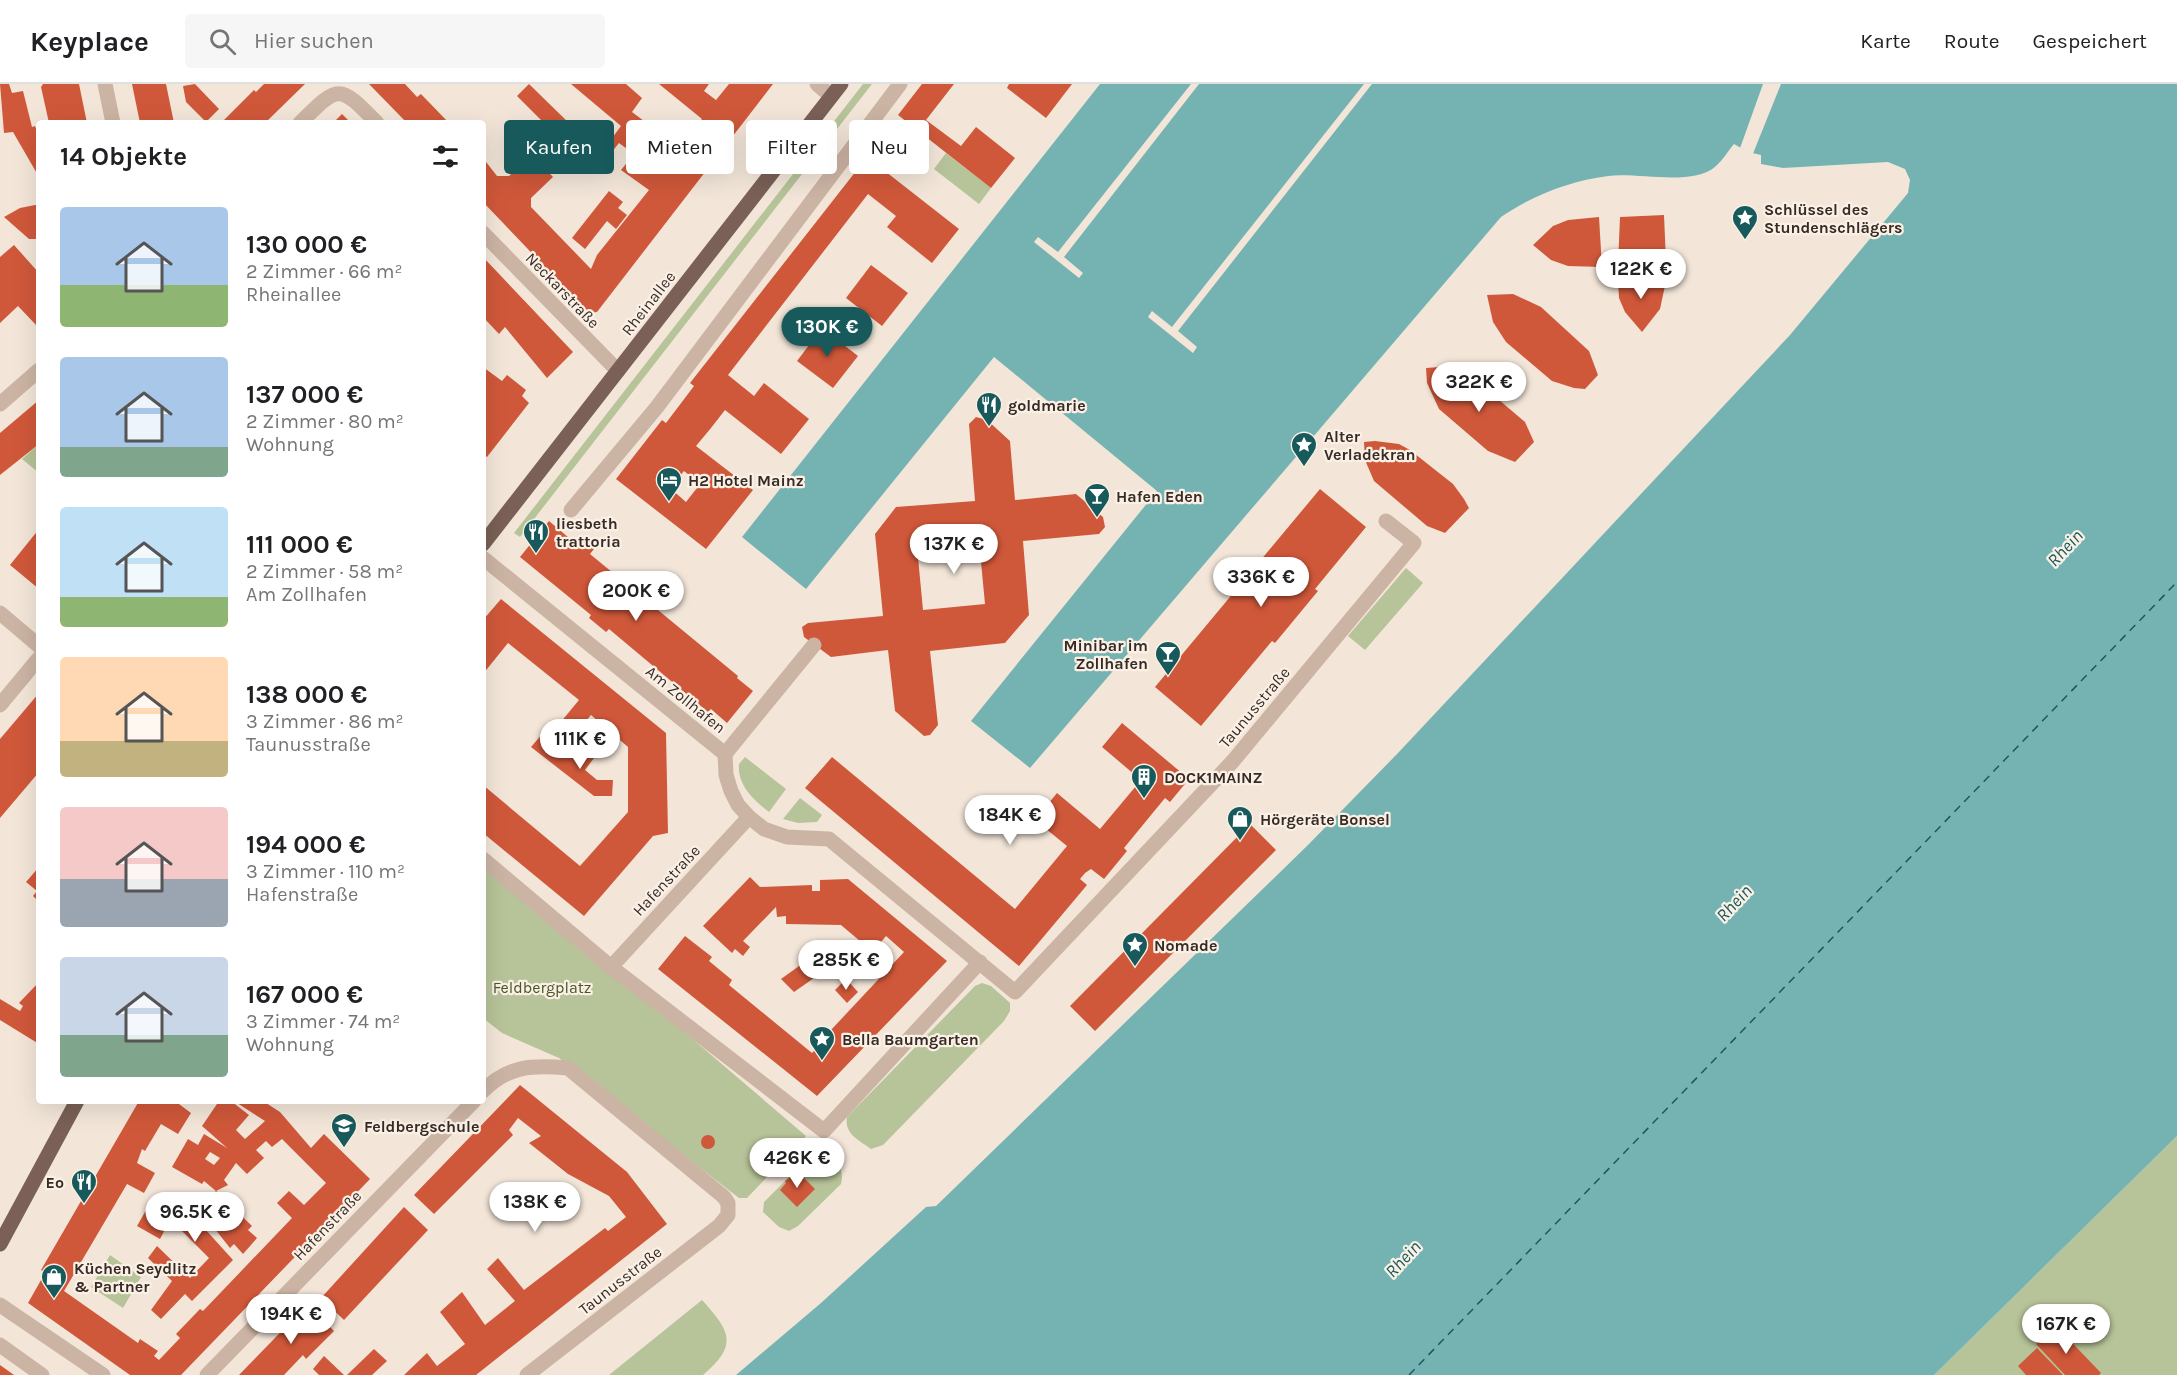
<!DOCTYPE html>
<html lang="de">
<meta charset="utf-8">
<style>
:root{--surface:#fff;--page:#f6f6f6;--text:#202124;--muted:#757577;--line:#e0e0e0;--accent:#185a5c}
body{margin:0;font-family:Karla,sans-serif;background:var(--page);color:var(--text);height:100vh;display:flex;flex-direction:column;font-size:22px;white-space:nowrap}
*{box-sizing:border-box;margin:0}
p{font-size:20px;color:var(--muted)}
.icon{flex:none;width:33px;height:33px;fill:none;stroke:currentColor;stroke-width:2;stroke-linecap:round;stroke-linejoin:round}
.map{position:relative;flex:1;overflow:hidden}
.side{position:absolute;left:36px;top:36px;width:450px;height:984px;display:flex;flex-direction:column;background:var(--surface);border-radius:6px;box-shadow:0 6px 24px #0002}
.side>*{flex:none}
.hud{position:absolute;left:504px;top:36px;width:570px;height:54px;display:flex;gap:12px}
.price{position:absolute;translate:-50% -51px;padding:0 14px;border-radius:21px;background:#fff;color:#222;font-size:20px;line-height:39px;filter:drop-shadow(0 2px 3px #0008)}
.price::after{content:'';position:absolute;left:50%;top:36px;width:18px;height:14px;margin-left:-9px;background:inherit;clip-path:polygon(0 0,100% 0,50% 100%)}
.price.active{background:var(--accent);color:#fff}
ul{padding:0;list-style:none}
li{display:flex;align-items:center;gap:18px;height:150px;padding:0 24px}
li span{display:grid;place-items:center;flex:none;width:168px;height:120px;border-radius:6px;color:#555}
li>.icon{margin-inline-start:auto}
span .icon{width:72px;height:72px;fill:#fffc;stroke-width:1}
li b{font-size:26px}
h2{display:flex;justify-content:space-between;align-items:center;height:72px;padding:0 24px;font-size:26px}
.tag{padding:0 21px;border-radius:6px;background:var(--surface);box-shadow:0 6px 24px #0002;font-size:21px;line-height:54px}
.tag.active{background:var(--accent);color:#fff}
header{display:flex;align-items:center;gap:36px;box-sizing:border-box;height:84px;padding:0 30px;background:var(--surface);border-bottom:2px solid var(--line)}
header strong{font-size:28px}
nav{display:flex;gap:33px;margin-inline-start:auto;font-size:21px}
.search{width:420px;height:54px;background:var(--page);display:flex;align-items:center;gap:15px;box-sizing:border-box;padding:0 21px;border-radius:6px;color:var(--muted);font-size:22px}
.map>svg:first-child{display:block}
.green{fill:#b7c398}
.water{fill:#75b3b2}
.pier{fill:#f3e6d9}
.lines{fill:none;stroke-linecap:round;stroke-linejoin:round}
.ferry{stroke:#185a5c;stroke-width:1.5;stroke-dasharray:8 6;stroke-linecap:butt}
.building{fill:#d0583a;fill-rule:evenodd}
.minor{stroke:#ccb4a4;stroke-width:15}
.major{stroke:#7a6056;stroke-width:15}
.labels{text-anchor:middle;stroke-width:4.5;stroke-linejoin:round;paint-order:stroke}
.poi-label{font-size:16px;font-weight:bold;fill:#372b26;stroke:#fbf0e5;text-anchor:start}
.street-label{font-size:16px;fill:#372b26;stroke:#fbf0e5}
.park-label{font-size:16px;fill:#485728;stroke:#fbf0e5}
.water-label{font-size:18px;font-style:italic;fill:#185a5c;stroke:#fbf0e5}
</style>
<header>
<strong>Keyplace</strong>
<div class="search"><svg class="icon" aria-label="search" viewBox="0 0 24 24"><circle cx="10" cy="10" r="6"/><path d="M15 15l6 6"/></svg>Hier suchen</div>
<nav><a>Karte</a><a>Route</a><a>Gespeichert</a></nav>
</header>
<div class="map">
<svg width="2177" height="1291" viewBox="0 0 2177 1291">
<rect width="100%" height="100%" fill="#f3e6d9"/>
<g class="green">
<polygon points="863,0 872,0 520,453 514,449"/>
<polygon points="946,69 991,104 979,120 934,85"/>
<polygon points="39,360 39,389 22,375"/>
<polygon points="1406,484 1423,499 1365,566 1348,552"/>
<path d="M745,673L786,705L769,728C754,717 737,701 739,680Z"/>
<polygon points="800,714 822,731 817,738 798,739 783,735"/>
<polygon points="483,776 806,1052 747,1114 739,1114 559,974 502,949 483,934"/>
<path d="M982,899L991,902L1010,919V927L1004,937L883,1061L871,1065C859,1056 844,1050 847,1033L975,902Z"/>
<polygon points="2177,1052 2177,1291 1934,1291"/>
<path d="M821,1065C835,1070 845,1086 841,1100L798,1142L789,1147L779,1143L763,1128L764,1118L816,1066Z"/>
<polygon points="110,1171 141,1193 123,1224 91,1203"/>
<path d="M702,1216C731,1248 738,1261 703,1291H609Z"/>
</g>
<path class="water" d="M1100,0H2177V1052L1934,1291H736L821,1219L926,1123L936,1122L1308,761L1398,669L1790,251L1908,109L1910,96L1905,85L1888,78L1783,84L1761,80V71L1748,68L1734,60C1728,67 1723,76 1716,82C1693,103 1638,88 1608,92C1570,97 1533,111 1501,133L1030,684L971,637L1157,407L994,273L806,505L742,453Z"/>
<g class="pier">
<polygon points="1191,0 1199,0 1064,173 1083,189 1079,194 1034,158 1038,153 1058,168"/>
<polygon points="1364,0 1372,0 1178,247 1197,263 1193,269 1148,233 1152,227 1172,243"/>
<polygon points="1763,0 1781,0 1752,72 1747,71 1739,67"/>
</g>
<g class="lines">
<polyline class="ferry" points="1409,1291 2177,498"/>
</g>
<g class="building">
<polygon points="0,0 9,0 12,9 23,7 32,43 35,42 39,53 39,93 13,48 4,49"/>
<polygon points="43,0 79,0 87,39 49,39 41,3"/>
<polygon points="132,0 166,0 174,39 140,39"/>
<polygon points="195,0 219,25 206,38 186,18 183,2"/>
<polygon points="264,0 305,0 265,39 221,39 254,6 256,8"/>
<polygon points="369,0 405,0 417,13 421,10 449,39 407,39"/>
<polygon points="529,0 572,42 560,55 517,12"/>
<polygon points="571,0 626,0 642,14 632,28 680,64 702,35 659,0 709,0 704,7 716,16 729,0 773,0 597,228 589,229 483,118 483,74 497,92 509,92 532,70 553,93 531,114 531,123 591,185 597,171 649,106 621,86 634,70 619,59 595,89 562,64 588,37 612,54 621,42"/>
<polygon points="922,0 954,0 926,36 961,62 976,43 1015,74 991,104 898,31"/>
<polygon points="1009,0 1072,0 1046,34 1007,4"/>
<polygon points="342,30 351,39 333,39"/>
<path d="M867,73L959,145L932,179L887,143L896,132L868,110L728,291L754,312L764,299L809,335L781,370L725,326L711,344L696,362L753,406L706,465L616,395L662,336L666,339L694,302L690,299ZM684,387L700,400L686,418L670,404Z"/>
<polygon points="609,107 623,118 618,124 627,131 616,145 607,137 585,165 572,154"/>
<polygon points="35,121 39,121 39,155 29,155 4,133 20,124"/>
<polygon points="1664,131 1666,177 1618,181 1620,133"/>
<polygon points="1599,133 1602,183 1568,182 1551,176 1533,161 1553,142 1568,136"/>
<polygon points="14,161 39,189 39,238 36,241 18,222 0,239 0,173"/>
<polygon points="483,173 573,268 547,294 505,243 499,250 483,233"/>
<polygon points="871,181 908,209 882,242 846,214"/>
<polygon points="1618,196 1666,197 1660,225 1642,248 1625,228 1619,214"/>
<polygon points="1513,210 1541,223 1589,267 1598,291 1585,305 1574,304 1552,297 1506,258 1493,238 1487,211"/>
<polygon points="822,244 858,272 833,304 797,277"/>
<polygon points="483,283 502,297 507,291 526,306 522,312 529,319 487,373 483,370"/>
<polygon points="1440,283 1472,293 1525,338 1534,358 1515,378 1488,367 1439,325 1427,299 1426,284"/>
<polygon points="39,316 39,360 0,391 0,349"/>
<path d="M976,333L987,336L1010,357L1015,416L1076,410L1103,433L1105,443L1099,450L1023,457L1029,531L1005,559L930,567L938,641L930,651L924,652L895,627L888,566L831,573L804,553L802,543L808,539L883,532L875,450L896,423L975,417L969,340ZM979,457L985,520L923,526L917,463Z"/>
<polygon points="1375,357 1399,360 1410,366 1453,400 1464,415 1469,424 1445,449 1427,442 1374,397 1365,376 1364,358"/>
<polygon points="1320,405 1366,443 1315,505 1318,507 1275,559 1272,557 1201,642 1155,603"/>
<polygon points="549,437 575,459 580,453 594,465 590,470 738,592 737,594 753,607 727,639 711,625 708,628 609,545 606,548 589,534 591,531 520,473"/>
<polygon points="39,445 39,505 10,481"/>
<polygon points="501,515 666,649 668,749 653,752 584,832 483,749 483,701 580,782 628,728 628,663 591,631 574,651 560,639 579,616 508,559 483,590 483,536"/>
<polygon points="39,609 39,688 0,734 0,655"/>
<polygon points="1122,639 1189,695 1170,718 1165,714 1124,764 1127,767 1104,795 1091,785 1085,789 1080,795 1087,801 1019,882 805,704 832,673 1015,825 1067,762 1035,736 1057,709 1100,745 1141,696 1102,663"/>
<polygon points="544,648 572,671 582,659 597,670 585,686 597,696 613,696 612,712 594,712 531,663"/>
<polygon points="1250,740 1276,766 1095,947 1070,922"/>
<polygon points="39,783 39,818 33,812 37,807 26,798"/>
<polygon points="750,793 760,803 812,801 812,807 820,807 820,796 848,795 947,877 817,1012 658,885 685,852 712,873 709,877 732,896 729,901 812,969 833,948 831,946 904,868 886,852 873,868 841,841 786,840 786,832 777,833 776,823 743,857 750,863 743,872 735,865 732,869 703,842"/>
<polygon points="831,859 844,873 794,908 781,895"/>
<polygon points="846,895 858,908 847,919 835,906"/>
<polygon points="39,898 39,960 0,936 0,915 20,927 23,922 19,919"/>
<polygon points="520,1001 627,1088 667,1140 476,1291 404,1291 427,1269 437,1282 465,1260 440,1228 462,1208 485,1241 515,1217 487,1185 498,1174 524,1206 605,1144 608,1147 626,1133 609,1112 568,1090 529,1059 541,1052 518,1034 509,1046 513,1051 434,1130 414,1111"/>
<path d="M139,1017H175L191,1029L178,1050L161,1040L145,1067L142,1065L137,1079L155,1089L144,1109L127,1100L64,1207L138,1259L140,1255L158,1267L154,1272L159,1276L180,1254L176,1250L200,1225L203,1227L292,1134L277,1119L289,1107L304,1121L326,1099L282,1055L272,1063L266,1057L256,1066L264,1074L247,1090L236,1079L224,1096L228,1101L216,1107L204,1097L202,1100L172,1083L188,1055L198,1061L204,1050L227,1064L202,1042L219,1017H231L249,1031L236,1046L245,1055L265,1037L234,1017H263L280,1028L311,1064L324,1050L370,1095L181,1291H130L28,1219L45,1189L41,1186ZM210,1068L220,1074L214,1081L205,1075Z"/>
<circle cx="708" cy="1058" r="7"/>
<polygon points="798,1088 815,1105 797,1123 780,1106 786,1099 785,1097"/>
<polygon points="216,1107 252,1142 248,1146 257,1154 243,1170 234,1160 230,1164 211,1140 205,1145 233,1176 192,1217 185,1210 161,1235 151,1226 172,1197 148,1174 157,1162 190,1194 209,1174 177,1142 183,1133 174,1129 160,1155 137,1142 153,1114 163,1120 169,1110 190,1122 192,1119 199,1125"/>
<polygon points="404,1123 428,1146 344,1236 321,1214"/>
<polygon points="308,1220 334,1247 306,1275 303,1271 284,1291 239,1291"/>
<polygon points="2056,1242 2101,1289 2099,1291 2065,1291 2036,1260"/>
<polygon points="2037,1264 2063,1291 2026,1291 2018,1282"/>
<polygon points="374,1265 387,1277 372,1291 347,1291"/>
<polygon points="324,1272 344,1291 319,1291 313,1285"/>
<polygon points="0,1281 14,1291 0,1291"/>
</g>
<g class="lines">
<g class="minor">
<polyline points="105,0 113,39"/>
<polyline points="817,0 831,12"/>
<path d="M300,39C339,0 339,0 377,39"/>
<polyline points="483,149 618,287"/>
<polyline points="0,320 39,286"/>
<polyline points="571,426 657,323 900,0"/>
<polyline points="483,474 725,670 726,691 731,707 738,721 749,733 764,745 787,753 829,755 1015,908 1233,677 1414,459 1386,437"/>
<polyline points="0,529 39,562"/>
<polyline points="0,621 39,574"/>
<polyline points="725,670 814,561"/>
<polyline points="483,775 611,883 824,1047 980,878"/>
<polyline points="611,883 749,733"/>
<path d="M483,1007C509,981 533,981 568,984L724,1113L728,1119V1131L719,1142L527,1291"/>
<polyline points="0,1221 103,1291"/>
<polyline points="0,1261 42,1291"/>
<polyline points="207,1291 474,1017"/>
</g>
<g class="major">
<polyline points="483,460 841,0"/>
<polyline points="0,1160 77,1017"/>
</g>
</g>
<defs>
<symbol id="sight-pin" viewBox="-11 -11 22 30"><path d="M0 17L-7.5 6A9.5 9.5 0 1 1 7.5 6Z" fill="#185a5c" stroke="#fbf0e5"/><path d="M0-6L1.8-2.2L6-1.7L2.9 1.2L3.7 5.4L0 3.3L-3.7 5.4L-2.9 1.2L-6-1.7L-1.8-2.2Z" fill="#fff"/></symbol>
<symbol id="restaurant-pin" viewBox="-11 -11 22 30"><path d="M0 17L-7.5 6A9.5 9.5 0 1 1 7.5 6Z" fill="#185a5c" stroke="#fbf0e5"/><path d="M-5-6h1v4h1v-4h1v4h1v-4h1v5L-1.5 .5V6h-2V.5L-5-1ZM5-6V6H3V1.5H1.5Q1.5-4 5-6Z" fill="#fff"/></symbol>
<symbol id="hotel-pin" viewBox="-11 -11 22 30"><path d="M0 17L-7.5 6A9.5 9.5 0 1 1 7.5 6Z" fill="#185a5c" stroke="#fbf0e5"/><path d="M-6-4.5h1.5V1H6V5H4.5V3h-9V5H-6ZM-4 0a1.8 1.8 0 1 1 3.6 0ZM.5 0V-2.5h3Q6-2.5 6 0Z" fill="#fff"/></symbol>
<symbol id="bar-pin" viewBox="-11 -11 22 30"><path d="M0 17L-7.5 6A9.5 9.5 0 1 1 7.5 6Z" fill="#185a5c" stroke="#fbf0e5"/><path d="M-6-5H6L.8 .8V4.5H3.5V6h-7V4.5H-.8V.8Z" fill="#fff"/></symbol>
<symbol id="building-pin" viewBox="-11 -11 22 30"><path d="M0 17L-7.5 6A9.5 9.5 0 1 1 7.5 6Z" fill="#185a5c" stroke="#fbf0e5"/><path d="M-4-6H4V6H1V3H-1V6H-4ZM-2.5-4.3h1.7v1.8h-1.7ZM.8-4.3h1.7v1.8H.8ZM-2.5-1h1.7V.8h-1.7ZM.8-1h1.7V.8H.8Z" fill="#fff"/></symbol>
<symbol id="shop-pin" viewBox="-11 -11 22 30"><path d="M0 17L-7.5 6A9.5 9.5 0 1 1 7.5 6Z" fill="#185a5c" stroke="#fbf0e5"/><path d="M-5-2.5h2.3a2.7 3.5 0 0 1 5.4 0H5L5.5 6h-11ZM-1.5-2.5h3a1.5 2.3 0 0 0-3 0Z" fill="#fff"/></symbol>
<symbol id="school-pin" viewBox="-11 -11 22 30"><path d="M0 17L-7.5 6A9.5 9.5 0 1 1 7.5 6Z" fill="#185a5c" stroke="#fbf0e5"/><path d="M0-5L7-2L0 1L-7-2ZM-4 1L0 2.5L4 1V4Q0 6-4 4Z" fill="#fff"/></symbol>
</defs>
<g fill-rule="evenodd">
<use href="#sight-pin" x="1730" y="119" width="30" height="40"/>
<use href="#restaurant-pin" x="974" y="306" width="30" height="40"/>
<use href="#sight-pin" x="1289" y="346" width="30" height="40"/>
<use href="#hotel-pin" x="654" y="381" width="30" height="40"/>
<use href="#bar-pin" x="1082" y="397" width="30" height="40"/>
<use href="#restaurant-pin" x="521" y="433" width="30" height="40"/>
<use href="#bar-pin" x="1153" y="555" width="30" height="40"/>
<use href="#building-pin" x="1129" y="678" width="30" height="40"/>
<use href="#shop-pin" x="1225" y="720" width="30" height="40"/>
<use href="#sight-pin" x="1120" y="846" width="30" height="40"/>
<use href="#sight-pin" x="807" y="940" width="30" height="40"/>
<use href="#school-pin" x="329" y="1027" width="30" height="40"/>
<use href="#restaurant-pin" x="69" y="1083" width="30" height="40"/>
<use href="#shop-pin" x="39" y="1178" width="30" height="40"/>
</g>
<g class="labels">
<g class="poi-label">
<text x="1764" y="131">Schlüssel des<tspan x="1764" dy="18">Stundenschlägers</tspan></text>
<text x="1008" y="327">goldmarie</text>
<text x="1324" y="358">Alter<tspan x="1324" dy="18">Verladekran</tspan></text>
<text x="688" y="402">H2 Hotel Mainz</text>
<text x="1116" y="418">Hafen Eden</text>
<text x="556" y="445">liesbeth<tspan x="556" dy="18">trattoria</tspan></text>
<text x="1148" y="567" text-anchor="end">Minibar im<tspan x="1148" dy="18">Zollhafen</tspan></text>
<text x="1164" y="699">DOCK1MAINZ</text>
<text x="1260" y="741">Hörgeräte Bonsel</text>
<text x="1154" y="867">Nomade</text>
<text x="842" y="961">Bella Baumgarten</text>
<text x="364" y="1048">Feldbergschule</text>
<text x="64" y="1104" text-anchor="end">Eo</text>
<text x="74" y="1190">Küchen Seydlitz<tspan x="74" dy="18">&amp; Partner</tspan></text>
</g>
<g class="street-label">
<text transform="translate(563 206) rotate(46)" y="6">Neckarstraße</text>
<text transform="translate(648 219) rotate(-52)" y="6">Rheinallee</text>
<text transform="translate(686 615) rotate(39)" y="6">Am Zollhafen</text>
<text transform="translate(1254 623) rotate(-50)" y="6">Taunusstraße</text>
<text transform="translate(666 796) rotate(-47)" y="6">Hafenstraße</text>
<text transform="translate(327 1141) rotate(-46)" y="6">Hafenstraße</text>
<text transform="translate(620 1196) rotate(-38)" y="6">Taunusstraße</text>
</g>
<g class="park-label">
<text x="542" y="909">Feldbergplatz</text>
</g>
<g class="water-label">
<text transform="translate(2065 464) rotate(-47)" y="6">Rhein</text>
<text transform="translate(1734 819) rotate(-47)" y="6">Rhein</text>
<text transform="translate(1403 1175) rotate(-47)" y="6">Rhein</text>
</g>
</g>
</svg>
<b class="price" style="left:1641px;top:216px">122K €</b>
<b class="price active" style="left:827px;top:274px">130K €</b>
<b class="price" style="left:1479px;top:329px">322K €</b>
<b class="price" style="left:954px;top:491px">137K €</b>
<b class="price" style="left:1261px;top:524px">336K €</b>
<b class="price" style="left:636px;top:538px">200K €</b>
<b class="price" style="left:580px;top:686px">111K €</b>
<b class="price" style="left:1010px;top:762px">184K €</b>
<b class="price" style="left:846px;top:907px">285K €</b>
<b class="price" style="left:797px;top:1105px">426K €</b>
<b class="price" style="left:535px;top:1149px">138K €</b>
<b class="price" style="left:195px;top:1159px">96.5K €</b>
<b class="price" style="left:291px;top:1261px">194K €</b>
<b class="price" style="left:2066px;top:1271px">167K €</b>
<div class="hud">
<a class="tag active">Kaufen</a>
<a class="tag">Mieten</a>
<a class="tag">Filter</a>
<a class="tag">Neu</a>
</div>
<section class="side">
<h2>14 Objekte<svg class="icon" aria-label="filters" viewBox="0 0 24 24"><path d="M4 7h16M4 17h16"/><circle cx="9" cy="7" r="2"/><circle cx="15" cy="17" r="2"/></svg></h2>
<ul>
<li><span style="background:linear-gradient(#a9c7e8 65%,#8fb573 0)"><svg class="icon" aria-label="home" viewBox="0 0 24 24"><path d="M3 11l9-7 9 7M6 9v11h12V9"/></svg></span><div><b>130 000 €</b><p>2 Zimmer · 66 m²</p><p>Rheinallee</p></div></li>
<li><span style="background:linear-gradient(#a9c7e8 75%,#7fa58c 0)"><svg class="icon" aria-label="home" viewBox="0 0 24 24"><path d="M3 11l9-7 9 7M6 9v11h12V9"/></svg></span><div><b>137 000 €</b><p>2 Zimmer · 80 m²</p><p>Wohnung</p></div></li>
<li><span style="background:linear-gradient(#bfe0f5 75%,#8fb573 0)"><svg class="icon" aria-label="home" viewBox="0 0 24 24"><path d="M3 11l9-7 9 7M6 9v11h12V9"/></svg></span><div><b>111 000 €</b><p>2 Zimmer · 58 m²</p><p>Am Zollhafen</p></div></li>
<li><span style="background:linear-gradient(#ffd9b3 70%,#c2b280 0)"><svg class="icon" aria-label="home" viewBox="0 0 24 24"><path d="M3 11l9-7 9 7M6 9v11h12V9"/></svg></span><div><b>138 000 €</b><p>3 Zimmer · 86 m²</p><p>Taunusstraße</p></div></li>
<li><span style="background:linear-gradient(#f6c9c9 60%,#9aa5b1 0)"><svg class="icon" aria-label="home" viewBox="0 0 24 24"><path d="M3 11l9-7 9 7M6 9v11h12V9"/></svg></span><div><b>194 000 €</b><p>3 Zimmer · 110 m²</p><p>Hafenstraße</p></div></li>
<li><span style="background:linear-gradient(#c9d6e8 65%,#7fa58c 0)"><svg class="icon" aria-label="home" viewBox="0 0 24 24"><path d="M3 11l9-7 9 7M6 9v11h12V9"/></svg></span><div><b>167 000 €</b><p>3 Zimmer · 74 m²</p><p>Wohnung</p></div></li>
</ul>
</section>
</div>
